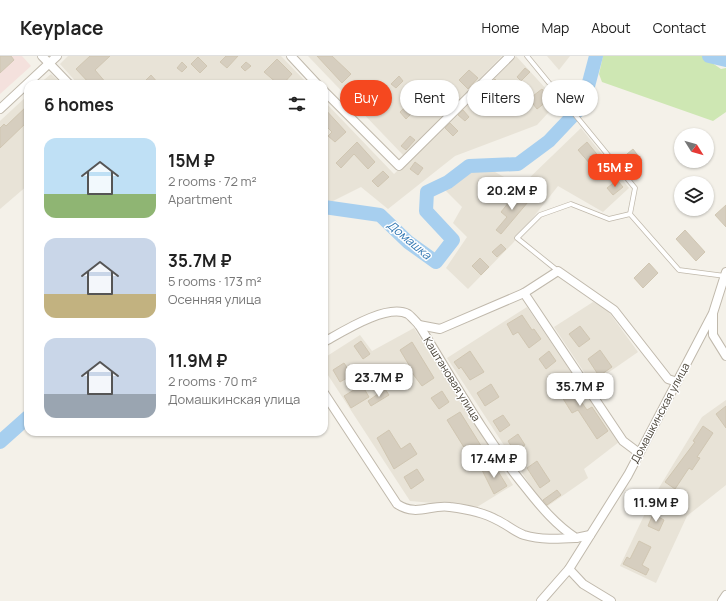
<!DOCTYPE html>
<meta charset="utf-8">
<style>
:root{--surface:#fff;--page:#f6f6f6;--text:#222;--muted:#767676;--line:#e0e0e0;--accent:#f5481f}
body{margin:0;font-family:Manrope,sans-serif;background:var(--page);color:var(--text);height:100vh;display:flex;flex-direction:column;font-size:15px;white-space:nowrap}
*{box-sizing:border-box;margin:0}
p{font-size:13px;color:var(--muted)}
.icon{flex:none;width:22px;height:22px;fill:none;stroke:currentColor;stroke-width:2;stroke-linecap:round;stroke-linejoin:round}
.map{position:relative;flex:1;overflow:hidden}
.sheet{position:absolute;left:24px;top:24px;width:304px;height:356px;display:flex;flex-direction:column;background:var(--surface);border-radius:12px;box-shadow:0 1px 3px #0004}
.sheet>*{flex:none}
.guide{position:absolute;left:340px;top:24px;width:326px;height:36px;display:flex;gap:8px}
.needle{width:26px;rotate:127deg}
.buttons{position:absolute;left:674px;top:72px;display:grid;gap:8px}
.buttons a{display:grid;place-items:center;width:40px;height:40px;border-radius:50%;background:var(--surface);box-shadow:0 1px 3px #0004;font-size:20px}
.price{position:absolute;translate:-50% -34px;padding:0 9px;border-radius:8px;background:#fff;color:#222;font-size:13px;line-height:26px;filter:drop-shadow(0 1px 2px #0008)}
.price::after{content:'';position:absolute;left:50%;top:24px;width:12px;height:9px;margin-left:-6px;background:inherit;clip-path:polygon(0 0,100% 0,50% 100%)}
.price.current{background:var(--accent);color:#fff}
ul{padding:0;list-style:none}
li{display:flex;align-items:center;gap:12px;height:100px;padding:0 20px}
li span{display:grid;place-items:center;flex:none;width:112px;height:80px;border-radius:12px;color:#555}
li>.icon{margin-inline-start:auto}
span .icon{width:48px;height:48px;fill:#fffc;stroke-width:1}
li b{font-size:17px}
h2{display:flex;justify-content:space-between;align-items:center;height:48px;padding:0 20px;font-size:17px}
.pill{padding:0 14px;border-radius:18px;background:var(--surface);box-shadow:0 1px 3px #0004;font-size:14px;line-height:36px}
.pill.current{background:var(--accent);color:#fff}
header{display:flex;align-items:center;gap:24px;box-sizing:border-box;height:56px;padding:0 20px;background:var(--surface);border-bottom:1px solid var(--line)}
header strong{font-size:19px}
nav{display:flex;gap:22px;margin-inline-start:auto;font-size:14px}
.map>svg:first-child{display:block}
.residential{fill:#e8e3d7}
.medical{fill:#f4e1dd}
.green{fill:#cee7b3}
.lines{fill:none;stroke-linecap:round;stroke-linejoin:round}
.river{stroke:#a7cfef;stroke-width:14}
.building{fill:#d6cebf;stroke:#d0c6b2}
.lane-casing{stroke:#c0b9ac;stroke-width:5.5}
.street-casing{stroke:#c0b9ac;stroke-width:10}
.lane{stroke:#fff;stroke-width:4}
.street{stroke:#fff;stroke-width:8}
.labels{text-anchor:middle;stroke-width:3;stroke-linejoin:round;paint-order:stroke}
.street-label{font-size:11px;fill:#484237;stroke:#fff}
.water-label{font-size:12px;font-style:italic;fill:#3277b2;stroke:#fff}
</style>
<header>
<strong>Keyplace</strong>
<nav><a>Home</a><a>Map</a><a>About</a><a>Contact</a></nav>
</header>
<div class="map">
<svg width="726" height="545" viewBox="0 0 726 545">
<rect width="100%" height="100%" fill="#f4f1e9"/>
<g class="residential">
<polygon points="68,0 281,0 308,28 78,28 60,8"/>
<polygon points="308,0 502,0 404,100"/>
<polygon points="516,0 558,46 537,69 455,100 388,153 361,131 329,147 324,145 324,45 394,118"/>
<polygon points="547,0 570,0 559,14"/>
<polygon points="51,18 62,28 39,28"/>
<polygon points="28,39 28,129 0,153 0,65"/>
<polygon points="581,72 629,132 603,156 558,130 513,187 468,233 446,212 467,181 453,167 462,151 442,131 462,116 495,116 513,126 523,128"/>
<polygon points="593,246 606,252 638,296 592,328 554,271"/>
<polygon points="527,251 619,386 584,413 588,422 545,452 447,302"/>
<polygon points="414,272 513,429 477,451 410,445 324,313 324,302 360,279 372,295"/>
<polygon points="726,344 726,429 687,460 656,527 620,510 651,445 702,361"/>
</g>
<polygon class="medical" points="0,0 22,0 31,10 0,38"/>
<polygon class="green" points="603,0 702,0 721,13 726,12 726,56 713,65 602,26 599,18"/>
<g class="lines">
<g class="river">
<polyline points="709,0 726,4"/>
<polyline points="324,151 380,159 408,186 436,206 453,184 426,155 427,136 448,126 469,110 518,108 549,85 583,49 596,0"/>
<polyline points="0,386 28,361"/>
</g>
</g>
<g class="building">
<polygon points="0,0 11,0 14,4 0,17"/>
<polygon points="90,0 110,0 95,14 107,28 90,28 76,13"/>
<polygon points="226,0 238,0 227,12 220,6"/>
<polygon points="317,0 332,0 351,18 342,27"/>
<polygon points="198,1 207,10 200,17 191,8"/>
<polygon points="277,3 292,18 283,28 278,28 264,16"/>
<polygon points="182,6 187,11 182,16 177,12"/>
<polygon points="246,6 251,10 245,15 241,11"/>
<polygon points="525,12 530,16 521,25 517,21"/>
<polygon points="469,14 478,22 468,33 459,24"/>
<polygon points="151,19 159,28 150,28 146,24"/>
<polygon points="399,20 403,25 396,32 391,28"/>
<polygon points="495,23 503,31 498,36 489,28"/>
<polygon points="359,27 373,40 364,50 350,36"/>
<polygon points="542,33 550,43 537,53 529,43"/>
<polygon points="450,35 459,43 454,48 446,40"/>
<polygon points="408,48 414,55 406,63 400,56"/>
<polygon points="28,49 28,65 0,92 0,72 4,68 6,70"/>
<polygon points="324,52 346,76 335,86 328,80 332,76 324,68"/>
<polygon points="463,54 469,61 465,65 458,59"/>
<polygon points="450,67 458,75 453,80 445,72"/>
<polygon points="410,80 415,84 406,94 401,90"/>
<polygon points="357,86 375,106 368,113 354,98 341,112 336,107"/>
<polygon points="587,86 600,102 591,109 578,94"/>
<polygon points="633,93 642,105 630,115 621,103"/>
<polygon points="415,106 423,112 418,119 410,113"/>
<polygon points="383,115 389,121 378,131 372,125"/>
<polygon points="617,124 623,131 613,139 607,132"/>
<polygon points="517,136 528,146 501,178 496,174 507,161 501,156"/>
<polygon points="726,149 726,171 715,159"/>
<polygon points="685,174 705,196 696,205 676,183"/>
<polygon points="501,188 506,193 497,201 492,196"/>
<polygon points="480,202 489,211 481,219 472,210"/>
<polygon points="649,207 658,217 643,232 634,222"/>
<polygon points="522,259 532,274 534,273 541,283 529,292 518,276 513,279 507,268"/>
<polygon points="580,270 590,283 579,291 569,278"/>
<polygon points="361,285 370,298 363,303 354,290"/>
<polygon points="412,286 434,322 422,330 407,310 409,309 400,294"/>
<polygon points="600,294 612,311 599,320 588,303"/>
<polygon points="470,295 484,316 470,324 461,311 459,313 454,306"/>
<polygon points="549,295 556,305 546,313 539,303"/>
<polygon points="344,307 352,319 340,326 333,314"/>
<polygon points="562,318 587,354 592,351 608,375 597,383 578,354 572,357 552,325"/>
<polygon points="491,328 499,341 485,350 477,337"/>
<polygon points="362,329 369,341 351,352 344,340"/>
<polygon points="385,333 389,339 371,350 368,345"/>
<polygon points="442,335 449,346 439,353 431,342"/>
<polygon points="726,350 726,372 716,358"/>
<polygon points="460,356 483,393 470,401 447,364"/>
<polygon points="503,359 510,369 500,376 493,365"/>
<polygon points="703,370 713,377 697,401 700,402 692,414 689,412 675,433 665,426 695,386 693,385"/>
<polygon points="389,374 401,393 410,387 417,398 394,413 377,382"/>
<polygon points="518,378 525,389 515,396 508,385"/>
<polygon points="537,405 550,425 540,432 527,412"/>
<polygon points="493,407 507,430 494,438 482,414"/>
<polygon points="417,413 424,424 411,433 404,421"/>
<polygon points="557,434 561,439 547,449 543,444"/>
<polygon points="653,458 664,464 659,475 648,470"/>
<polygon points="639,485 651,491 642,509 649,513 646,519 623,508 627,501 630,503"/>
</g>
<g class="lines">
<defs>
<g id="lane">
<polyline points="527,0 635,132 630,158 679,214 725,220"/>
<polyline points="558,215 517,182 540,159 571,148 609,163 630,158"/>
</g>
<g id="street">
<polyline points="42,0 69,28"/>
<polyline points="291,0 317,28"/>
<polyline points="324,35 399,110 510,0"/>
<polyline points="0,53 57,0"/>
<polyline points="524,237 623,385 639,397"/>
<polyline points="713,258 713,279 726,300"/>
<polyline points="419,269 440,273 524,237 558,215 614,254 668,323 677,326"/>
<path d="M324,286C342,276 387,247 408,258C412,261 416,266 419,269C453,324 485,382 526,432C541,451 556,469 576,482L590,479"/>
<path d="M324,337L397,448C417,461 430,448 450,451C466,453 483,456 497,464C506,468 515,476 524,479C541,484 558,483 576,482"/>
<polyline points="569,513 583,528 611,545"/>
<polyline points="541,545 569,513 628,419 713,257 726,216"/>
<polyline points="722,545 726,539"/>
</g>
</defs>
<use href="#lane" class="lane-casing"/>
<use href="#street" class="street-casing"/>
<use href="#lane" class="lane"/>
<use href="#street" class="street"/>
</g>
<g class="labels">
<g class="street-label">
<text transform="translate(452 323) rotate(58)" y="4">Каштановая улица</text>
<text transform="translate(660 357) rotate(-62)" y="4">Домашкинская улица</text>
</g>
<g class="water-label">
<text transform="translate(409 184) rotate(40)" y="4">Домашка</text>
</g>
</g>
</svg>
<div class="buttons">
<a><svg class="needle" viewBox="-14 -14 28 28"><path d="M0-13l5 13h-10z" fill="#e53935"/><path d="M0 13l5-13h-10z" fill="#767676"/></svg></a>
<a><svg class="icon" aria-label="layers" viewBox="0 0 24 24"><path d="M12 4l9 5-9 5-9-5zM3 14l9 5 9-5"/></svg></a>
</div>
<b class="price current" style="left:615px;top:132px">15M ₽</b>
<b class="price" style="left:512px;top:155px">20.2M ₽</b>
<b class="price" style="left:379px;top:342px">23.7M ₽</b>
<b class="price" style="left:580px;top:351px">35.7M ₽</b>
<b class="price" style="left:494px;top:423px">17.4M ₽</b>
<b class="price" style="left:656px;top:467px">11.9M ₽</b>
<div class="guide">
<a class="pill current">Buy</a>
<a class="pill">Rent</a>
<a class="pill">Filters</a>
<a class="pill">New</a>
</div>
<section class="sheet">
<h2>6 homes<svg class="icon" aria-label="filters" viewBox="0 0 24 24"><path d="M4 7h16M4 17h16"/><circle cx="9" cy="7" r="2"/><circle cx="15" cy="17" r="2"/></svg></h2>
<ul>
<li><span style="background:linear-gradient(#bfe0f5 70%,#8fb573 0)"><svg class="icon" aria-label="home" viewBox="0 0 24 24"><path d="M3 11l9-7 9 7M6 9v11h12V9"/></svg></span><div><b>15M ₽</b><p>2 rooms · 72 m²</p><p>Apartment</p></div></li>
<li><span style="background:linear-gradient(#c9d6e8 70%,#c2b280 0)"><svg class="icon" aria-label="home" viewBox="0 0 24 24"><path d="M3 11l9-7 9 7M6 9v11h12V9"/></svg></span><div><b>35.7M ₽</b><p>5 rooms · 173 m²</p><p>Осенняя улица</p></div></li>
<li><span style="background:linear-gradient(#c9d6e8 70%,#9aa5b1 0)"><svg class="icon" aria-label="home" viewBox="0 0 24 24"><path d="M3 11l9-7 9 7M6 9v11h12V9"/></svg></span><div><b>11.9M ₽</b><p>2 rooms · 70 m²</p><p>Домашкинская улица</p></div></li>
</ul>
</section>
</div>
